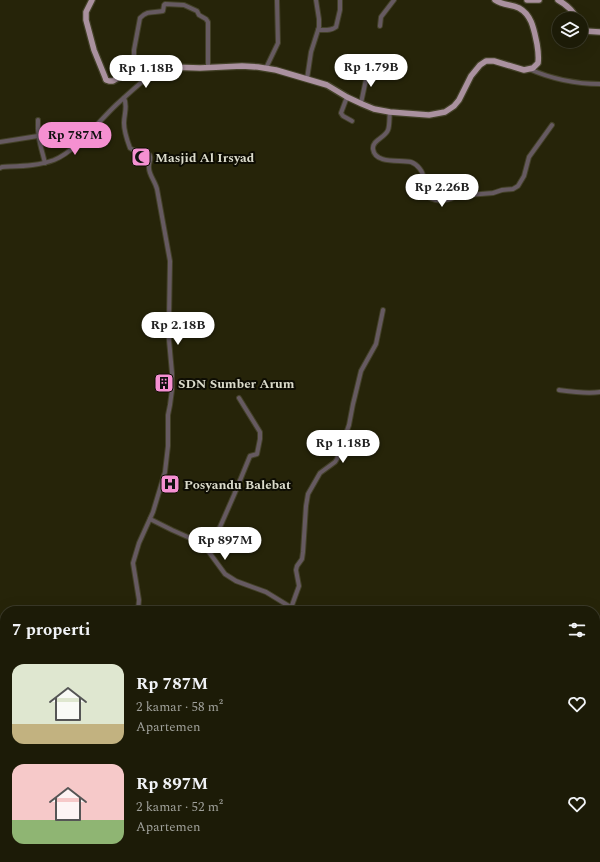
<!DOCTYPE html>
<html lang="id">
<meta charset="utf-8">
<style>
:root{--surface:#1c1b07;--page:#252411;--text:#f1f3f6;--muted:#a0a19b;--line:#3a3928;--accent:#f590d1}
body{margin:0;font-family:Spectral,serif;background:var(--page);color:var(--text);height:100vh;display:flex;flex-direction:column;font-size:15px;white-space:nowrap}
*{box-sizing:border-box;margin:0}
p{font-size:13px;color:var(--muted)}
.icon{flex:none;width:22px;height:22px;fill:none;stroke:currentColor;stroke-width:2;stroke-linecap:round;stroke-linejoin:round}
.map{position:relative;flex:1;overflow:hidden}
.details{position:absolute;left:0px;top:606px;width:600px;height:256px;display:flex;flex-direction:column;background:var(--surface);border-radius:16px 16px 0 0;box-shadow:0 4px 16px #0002,0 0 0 1px var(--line)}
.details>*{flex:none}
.tools{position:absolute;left:552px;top:12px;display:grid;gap:8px}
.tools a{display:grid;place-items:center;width:36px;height:36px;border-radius:50%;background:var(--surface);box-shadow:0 4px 16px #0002,0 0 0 1px var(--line);font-size:20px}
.price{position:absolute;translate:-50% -34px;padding:0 9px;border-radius:14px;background:#fff;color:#222;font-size:13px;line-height:26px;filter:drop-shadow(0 1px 2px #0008)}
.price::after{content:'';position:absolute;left:50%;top:24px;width:12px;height:9px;margin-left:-6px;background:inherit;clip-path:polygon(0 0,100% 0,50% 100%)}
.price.selected{background:var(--accent);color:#111}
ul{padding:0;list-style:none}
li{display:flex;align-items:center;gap:12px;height:100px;padding:0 12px}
li span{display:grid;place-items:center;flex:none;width:112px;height:80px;border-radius:12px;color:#555}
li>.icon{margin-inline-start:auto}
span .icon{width:48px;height:48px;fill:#fffc;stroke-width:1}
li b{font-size:17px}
h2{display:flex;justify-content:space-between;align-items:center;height:48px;padding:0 12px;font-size:17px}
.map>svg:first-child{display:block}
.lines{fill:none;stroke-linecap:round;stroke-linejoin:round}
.minor-casing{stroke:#434128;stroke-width:6}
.major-casing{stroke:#434128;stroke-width:8}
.minor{stroke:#665a61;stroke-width:4}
.major{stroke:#aa919f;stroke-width:5.5}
.labels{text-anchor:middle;stroke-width:4;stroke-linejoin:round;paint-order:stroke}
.poi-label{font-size:13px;font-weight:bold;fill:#dbdbcb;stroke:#0e0d03;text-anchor:start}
</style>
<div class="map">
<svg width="600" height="862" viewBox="0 0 600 862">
<rect width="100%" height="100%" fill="#262409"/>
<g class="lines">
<defs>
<g id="minor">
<polyline points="380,26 381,17 394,0"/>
<path d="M318,30C325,30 331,31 336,27L340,10V0"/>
<path d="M138,66L134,55V50L140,18C148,10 153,13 163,11L164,5L165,4L184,5L197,11L199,15L206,19L208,22V68"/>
<polyline points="266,68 278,43 277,0"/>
<path d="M529,69C552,79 575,84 600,84"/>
<polyline points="307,79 311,52 319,27 319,19 316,0"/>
<polyline points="347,97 341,113 343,116 352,121"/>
<path d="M124,98C128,106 124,114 124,123C124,131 127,140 130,148C136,153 143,149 148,153C153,157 148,163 149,168C149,175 155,181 157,189L170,261L169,319V340L172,373V390L170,405L168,415V446L165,472L153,512L139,543L133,563L139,600L138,611"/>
<polyline points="361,103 368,70"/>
<path d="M390,112C389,117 390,125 388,130C385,138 372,140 373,149C375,165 402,159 411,162C417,164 424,172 423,178C423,184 420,187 424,193C431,201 440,202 450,199C453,198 455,196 458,196C461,196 463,197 465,197L468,195L493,193L502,190L513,189L518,186L524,176L529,157L552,125"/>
<path d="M38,120C37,136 41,147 45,163"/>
<polyline points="0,142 38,136"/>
<path d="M0,168L2,167C19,166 38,166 54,160C76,151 99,121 116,105C130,92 144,80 158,68"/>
<path d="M559,390C573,392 586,394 600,392"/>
<polyline points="150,519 172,530 199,542 206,548 225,574 236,581 266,592 297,611"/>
<polyline points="206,548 220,527 234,495 250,456 257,454 260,439 260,432 239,398"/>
<polyline points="291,608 299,586 296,570 297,566 302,559 303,552 306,506 308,494 320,473 335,462 337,459 349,425 353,404 355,396 361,371 376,344 383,310"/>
<polyline points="0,668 5,667"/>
<polyline points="595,674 600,680"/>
<polyline points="137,857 146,862"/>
<polyline points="188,862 189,857"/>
</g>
<g id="major">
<path d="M92,0L86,12V20L94,50L105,77L106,80L109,81H113L138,66L144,64L154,65L158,68L170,67L200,68L242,66L258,67L276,70L327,85L347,97L362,104L374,109L390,112L429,115L445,112L454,106L459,100L471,76L480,65L486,61H494L524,70L533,68L538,63C539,56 538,50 537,44C534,30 532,15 519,8C511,4 504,6 495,0"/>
<polyline points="527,0 539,0"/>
<path d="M558,0C567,5 573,10 577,19"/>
<polyline points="581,28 584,31 600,32"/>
</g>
</defs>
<use href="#minor" class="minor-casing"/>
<use href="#major" class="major-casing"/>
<use href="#minor" class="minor"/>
<use href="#major" class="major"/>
</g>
<defs>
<symbol id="mosque-square" viewBox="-11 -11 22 22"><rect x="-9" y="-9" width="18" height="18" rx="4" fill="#f590d1" stroke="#0e0d03"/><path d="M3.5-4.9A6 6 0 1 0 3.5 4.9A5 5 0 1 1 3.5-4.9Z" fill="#111"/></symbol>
<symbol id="building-square" viewBox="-11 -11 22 22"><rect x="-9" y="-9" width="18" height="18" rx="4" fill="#f590d1" stroke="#0e0d03"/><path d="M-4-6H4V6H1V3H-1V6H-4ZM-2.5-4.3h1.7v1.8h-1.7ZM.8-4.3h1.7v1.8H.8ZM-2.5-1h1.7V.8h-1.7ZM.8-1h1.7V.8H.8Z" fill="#111"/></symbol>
<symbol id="hospital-square" viewBox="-11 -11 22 22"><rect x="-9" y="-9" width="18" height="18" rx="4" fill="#f590d1" stroke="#0e0d03"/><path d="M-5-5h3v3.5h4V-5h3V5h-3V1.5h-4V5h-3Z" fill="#111"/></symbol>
</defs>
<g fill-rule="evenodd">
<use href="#mosque-square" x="130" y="146" width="22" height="22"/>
<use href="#building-square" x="153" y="372" width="22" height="22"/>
<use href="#hospital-square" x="159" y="473" width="22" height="22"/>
</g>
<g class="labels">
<g class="poi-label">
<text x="155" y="162">Masjid Al Irsyad</text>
<text x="178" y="388">SDN Sumber Arum</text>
<text x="184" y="489">Posyandu Balebat</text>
</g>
</g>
</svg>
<div class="tools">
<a><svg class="icon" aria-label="layers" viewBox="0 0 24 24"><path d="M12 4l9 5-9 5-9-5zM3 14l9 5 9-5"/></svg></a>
</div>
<b class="price" style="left:371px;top:88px">Rp 1.79B</b>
<b class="price" style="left:146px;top:89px">Rp 1.18B</b>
<b class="price selected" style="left:75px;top:156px">Rp 787M</b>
<b class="price" style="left:442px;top:208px">Rp 2.26B</b>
<b class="price" style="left:178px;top:346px">Rp 2.18B</b>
<b class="price" style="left:343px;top:464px">Rp 1.18B</b>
<b class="price" style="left:225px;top:561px">Rp 897M</b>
<section class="details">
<h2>7 properti<svg class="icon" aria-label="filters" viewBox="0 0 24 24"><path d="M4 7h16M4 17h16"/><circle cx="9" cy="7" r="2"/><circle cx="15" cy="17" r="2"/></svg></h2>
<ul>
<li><span style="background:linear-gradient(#dfe7d0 75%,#c2b280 0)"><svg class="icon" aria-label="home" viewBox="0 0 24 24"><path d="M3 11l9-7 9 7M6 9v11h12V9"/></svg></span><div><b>Rp 787M</b><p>2 kamar · 58 m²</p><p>Apartemen</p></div><svg class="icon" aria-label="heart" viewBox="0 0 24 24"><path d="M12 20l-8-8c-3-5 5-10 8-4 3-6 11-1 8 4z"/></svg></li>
<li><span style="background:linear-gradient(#f6c9c9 70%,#8fb573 0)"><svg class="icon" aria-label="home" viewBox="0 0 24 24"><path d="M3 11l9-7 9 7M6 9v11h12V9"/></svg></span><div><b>Rp 897M</b><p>2 kamar · 52 m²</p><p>Apartemen</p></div><svg class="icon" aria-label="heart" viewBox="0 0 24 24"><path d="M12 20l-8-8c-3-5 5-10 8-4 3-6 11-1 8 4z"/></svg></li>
</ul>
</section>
</div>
